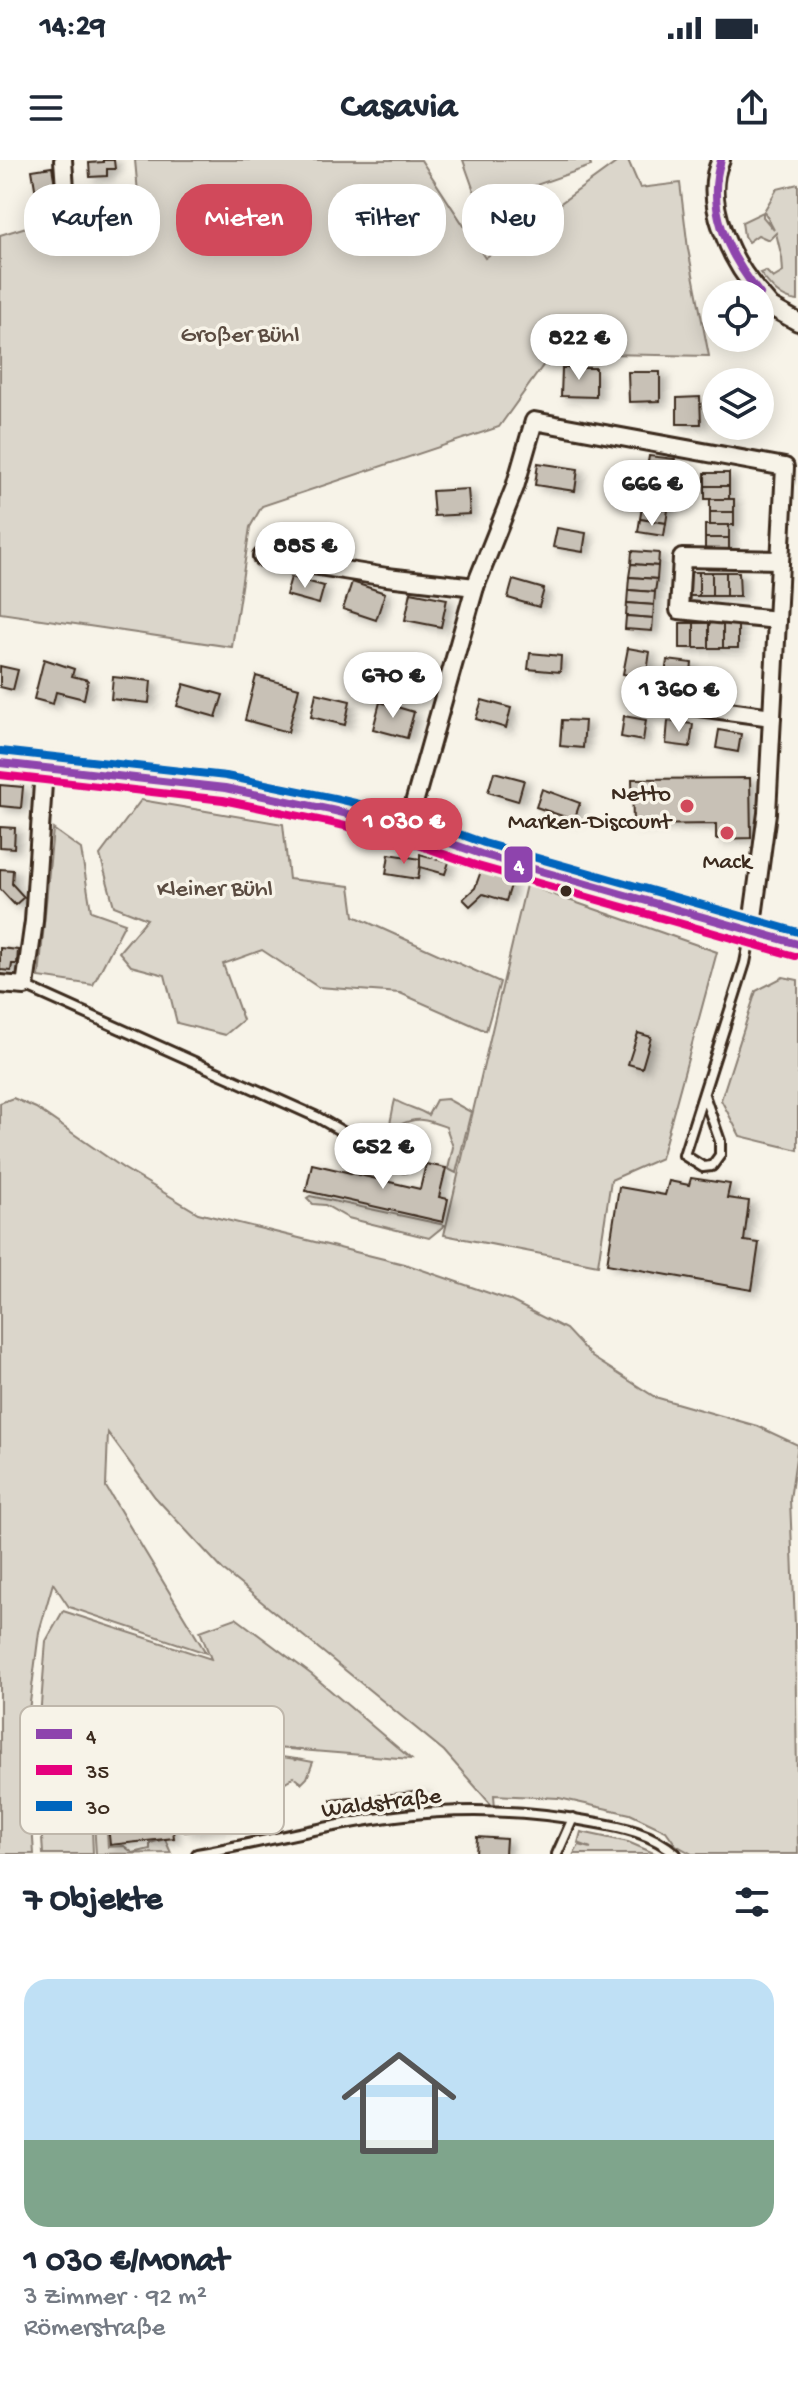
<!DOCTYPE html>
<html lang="de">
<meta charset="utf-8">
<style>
:root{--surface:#fff;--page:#f2f2f3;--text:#1f2937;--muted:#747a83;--line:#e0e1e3;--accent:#d1495b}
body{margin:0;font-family:"Gochi Hand",sans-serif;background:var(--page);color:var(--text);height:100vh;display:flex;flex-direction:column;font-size:30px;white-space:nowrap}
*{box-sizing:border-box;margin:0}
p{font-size:26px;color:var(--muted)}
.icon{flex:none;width:44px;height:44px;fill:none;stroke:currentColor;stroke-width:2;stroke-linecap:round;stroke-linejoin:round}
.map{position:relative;height:1694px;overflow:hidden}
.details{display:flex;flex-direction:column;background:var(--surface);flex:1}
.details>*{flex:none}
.guide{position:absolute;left:24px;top:24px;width:750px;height:72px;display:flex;gap:16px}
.controls{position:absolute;left:702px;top:120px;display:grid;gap:16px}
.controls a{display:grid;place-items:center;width:72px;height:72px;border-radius:50%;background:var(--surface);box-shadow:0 4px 20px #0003;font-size:40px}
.price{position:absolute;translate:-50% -68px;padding:0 18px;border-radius:28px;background:#fff;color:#222;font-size:26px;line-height:52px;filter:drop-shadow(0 2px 4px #0008)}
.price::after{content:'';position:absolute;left:50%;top:48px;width:24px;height:18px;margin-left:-12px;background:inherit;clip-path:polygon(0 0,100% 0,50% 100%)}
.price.on{background:var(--accent);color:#fff}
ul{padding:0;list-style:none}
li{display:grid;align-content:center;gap:16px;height:424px;padding:0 24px}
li+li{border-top:2px solid var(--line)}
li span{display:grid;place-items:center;height:248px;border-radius:24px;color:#555}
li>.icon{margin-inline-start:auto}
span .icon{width:144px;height:144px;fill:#fffc;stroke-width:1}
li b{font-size:34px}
h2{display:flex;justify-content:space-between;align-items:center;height:96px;padding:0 24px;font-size:34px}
.chip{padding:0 28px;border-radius:32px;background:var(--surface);box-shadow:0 4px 20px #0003;font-size:28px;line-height:72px}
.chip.on{background:var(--accent);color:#fff}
.status{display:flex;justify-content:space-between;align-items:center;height:56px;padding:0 40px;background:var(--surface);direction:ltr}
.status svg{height:22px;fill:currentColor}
header{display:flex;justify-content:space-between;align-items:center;height:104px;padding:0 24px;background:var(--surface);font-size:36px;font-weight:700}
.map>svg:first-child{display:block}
.green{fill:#dbd6cb;stroke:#8b8074;stroke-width:2}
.building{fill:#c8c1b6;stroke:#3b2a1e;stroke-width:2;filter:url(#shadow)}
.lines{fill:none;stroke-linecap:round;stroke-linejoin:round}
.lane-casing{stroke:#3b2a1e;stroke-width:14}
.street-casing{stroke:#3b2a1e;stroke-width:22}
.lane{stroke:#f7f3e8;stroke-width:8}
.street{stroke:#f7f3e8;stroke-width:16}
.bus-1-casing{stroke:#f7f3e8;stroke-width:14}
.bus-2-casing{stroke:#f7f3e8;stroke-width:14}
.bus-3-casing{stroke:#f7f3e8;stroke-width:14}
.bus-1{stroke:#8e44ad;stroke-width:8}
.bus-2{stroke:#e5007d;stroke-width:8}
.bus-3{stroke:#0065bd;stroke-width:8}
.poi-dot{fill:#d1495b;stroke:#f7f3e8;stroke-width:3}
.bus-dot{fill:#3b2a1e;stroke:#f7f3e8;stroke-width:3}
.labels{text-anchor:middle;stroke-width:7;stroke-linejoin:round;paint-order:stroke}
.park-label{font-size:24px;fill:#5b4c41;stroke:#f7f3e8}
.poi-label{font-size:24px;fill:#3b2a1e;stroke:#f7f3e8;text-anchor:end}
.street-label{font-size:24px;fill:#3b2a1e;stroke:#f7f3e8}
.key{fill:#f7f3e8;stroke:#bfb7ab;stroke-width:2}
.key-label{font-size:22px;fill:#3b2a1e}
.line-badge{stroke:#f7f3e8;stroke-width:3}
.badge-label{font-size:22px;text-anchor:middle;font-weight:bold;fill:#fff}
</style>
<div class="status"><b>14:29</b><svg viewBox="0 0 49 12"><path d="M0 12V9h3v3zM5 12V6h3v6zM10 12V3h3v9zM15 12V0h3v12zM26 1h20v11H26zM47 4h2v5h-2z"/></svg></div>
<header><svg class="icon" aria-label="menu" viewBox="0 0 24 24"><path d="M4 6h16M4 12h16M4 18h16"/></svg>Casavia<svg class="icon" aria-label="share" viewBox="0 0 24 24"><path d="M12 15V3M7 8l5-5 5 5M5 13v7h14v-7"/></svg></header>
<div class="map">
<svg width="798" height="1694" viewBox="0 0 798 1694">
<defs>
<filter id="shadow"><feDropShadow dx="6" dy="3.5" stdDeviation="4" flood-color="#0004"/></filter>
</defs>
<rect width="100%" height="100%" fill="#f7f3e8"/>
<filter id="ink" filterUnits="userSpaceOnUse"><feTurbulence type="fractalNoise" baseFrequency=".0125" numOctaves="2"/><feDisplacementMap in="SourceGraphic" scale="16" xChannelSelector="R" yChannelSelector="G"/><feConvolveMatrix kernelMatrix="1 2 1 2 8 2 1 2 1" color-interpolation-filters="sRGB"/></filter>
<g filter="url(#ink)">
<g class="green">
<polygon points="135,0 421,0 485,98 620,0 628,0 640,28 680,23 688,89 709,196 552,193 499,267 262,346 250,367 232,487 0,453 0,75 138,33"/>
<polygon points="463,0 589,0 591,6 479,45"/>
<path d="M798,24V141C781,140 770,126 760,113L766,111L773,118L783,112L782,98L776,73L769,80L758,75L748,82L744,76L742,62L763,52V57L774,70L764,51L777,29Z"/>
<polygon points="141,640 283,664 289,719 350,726 354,756 500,822 486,871 400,833 318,827 262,790 223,804 243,860 225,875 177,863 165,815 131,806 119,792 147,759 114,746 100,695"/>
<polygon points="53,669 81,689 91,751 125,763 93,825 39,817"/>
<polygon points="526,725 717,792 661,998 611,1020 598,1105 444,1075"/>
<polygon points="783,817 798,820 798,990 740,976 721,940 756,831"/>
<polygon points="13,938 36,948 123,1008 198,1053 408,1105 509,1140 566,1169 592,1197 655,1237 757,1266 798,1285 790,1339 795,1465 798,1694 692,1694 676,1685 666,1671 630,1654 559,1638 494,1635 495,1649 444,1591 224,1411 155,1337 108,1273 106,1327 206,1493 69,1447 53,1423 39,1472 26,1574 34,1694 0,1694 0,943"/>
<path d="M447,939L471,952L456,1013L448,1009L453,987L446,967C427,960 418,956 400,965L392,986L384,982C391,968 391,955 395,940C406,947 417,948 428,955L436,940Z"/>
<polygon points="310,1036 445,1065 429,1078 348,1058 325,1045 313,1044 307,1038"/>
<polygon points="63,1451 211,1499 200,1471 236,1458 311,1514 411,1599 263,1587 89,1594 93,1694 43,1694 37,1596 46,1481"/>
<polygon points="251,1593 296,1599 294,1601 297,1599 313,1602 307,1618 302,1623 294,1617 280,1625 218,1617 202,1620 192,1626 151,1629 105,1643 108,1687 124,1686 133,1693 150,1689 150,1683 165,1679 171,1693 96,1694 90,1596"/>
<polygon points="581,1672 628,1682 656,1694 574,1694 579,1685 591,1688 578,1683"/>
</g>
<g class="building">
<polygon points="103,0 114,0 115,9 107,9 107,16 90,17 89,3 103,2"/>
<polygon points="52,7 57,36 37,40 32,10"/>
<polygon points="562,208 596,208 596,237 561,236"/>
<polygon points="628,212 660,212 660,241 629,242"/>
<polygon points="700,237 701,264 677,264 677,238"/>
<polygon points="649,296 675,299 673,312 647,308"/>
<polygon points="538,303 578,309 575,331 535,325"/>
<polygon points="647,308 673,312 672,325 645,321"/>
<rect x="705" y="313" width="24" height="13"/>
<polygon points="645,321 672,325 670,337 644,334"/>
<rect x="705" y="326" width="24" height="13"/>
<polygon points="468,329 470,354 434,356 432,331"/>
<polygon points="644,334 670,337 668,350 642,347"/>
<rect x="710" y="339" width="24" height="13"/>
<polygon points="642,347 668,350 666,363 640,359"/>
<rect x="710" y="352" width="24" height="13"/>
<polygon points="640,359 666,363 664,376 638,372"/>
<rect x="705" y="365" width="24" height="13"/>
<polygon points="557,368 586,373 583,392 553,387"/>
<rect x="705" y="378" width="24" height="13"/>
<polygon points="632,391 659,393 658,406 631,404"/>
<polygon points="631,404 658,406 657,419 629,417"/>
<rect x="685" y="412" width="14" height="24"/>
<rect x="699" y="412" width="13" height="24"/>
<rect x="712" y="412" width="14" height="24"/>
<polygon points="726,412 739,412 740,436 726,436"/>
<polygon points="291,417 324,426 319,444 286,435"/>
<polygon points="629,417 657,419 655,432 628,430"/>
<polygon points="513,420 544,429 539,447 508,438"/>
<polygon points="352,422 385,433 376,460 343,449"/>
<polygon points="628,430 655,432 654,445 627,443"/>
<polygon points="411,432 447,439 441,467 405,460"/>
<polygon points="627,443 654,445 653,458 626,456"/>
<polygon points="626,456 653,458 652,471 625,469"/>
<rect x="680" y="463" width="14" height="25"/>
<rect x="694" y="463" width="15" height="25"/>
<rect x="709" y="463" width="14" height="25"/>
<rect x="723" y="463" width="15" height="25"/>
<polygon points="628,488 650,492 646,518 623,514"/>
<polygon points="530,493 561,496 560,512 528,509"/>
<polygon points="44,499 74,509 72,516 88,520 84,539 56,532 53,544 34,539"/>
<polygon points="667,500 692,503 689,527 664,523"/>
<polygon points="0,506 18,510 13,530 0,527"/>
<polygon points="256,516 299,528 288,572 245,560"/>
<polygon points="113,517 151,521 149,543 111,539"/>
<polygon points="184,524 223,535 216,557 177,546"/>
<polygon points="316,533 350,541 345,565 311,557"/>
<polygon points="482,540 511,548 506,568 476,559"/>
<polygon points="380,542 414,552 407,578 373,569"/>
<polygon points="624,556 646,560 643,581 621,577"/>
<polygon points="562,560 585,561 583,588 560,586"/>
<polygon points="668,561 693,564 690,587 666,584"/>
<polygon points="719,570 741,574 738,592 716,588"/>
<polygon points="494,612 524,620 518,641 488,632"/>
<polygon points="750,618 751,678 716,679 716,664 633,665 632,619"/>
<polygon points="0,625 23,627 21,648 0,646"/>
<polygon points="542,629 580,643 574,660 536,647"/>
<polygon points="0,667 15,668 14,688 0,687"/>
<polygon points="389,694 421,699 418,719 386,714"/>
<polygon points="420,694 449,702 445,714 420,707"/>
<polygon points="0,709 13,710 12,724 24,737 15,745 0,729"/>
<polygon points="481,711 512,722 506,741 483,734 470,746 463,739 475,728"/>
<polygon points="0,788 18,790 17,804 12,804 11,811 0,810"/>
<polygon points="638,873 651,877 642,908 628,904"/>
<polygon points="312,1004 420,1029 426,1004 446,1008 439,1037 448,1039 443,1062 306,1031"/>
<polygon points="691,1018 730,1024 727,1038 749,1041 744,1081 759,1083 752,1130 607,1104 619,1027 665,1035 669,1021 689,1025"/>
<polygon points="234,1627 238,1665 185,1672 183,1661 172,1663 174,1678 110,1685 106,1645 137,1641 137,1647 164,1643 163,1635 182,1633 183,1641 201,1639 200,1631"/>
<polygon points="424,1631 425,1644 374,1648 374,1636"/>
<polygon points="362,1637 363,1649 332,1652 331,1640"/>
<polygon points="477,1677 506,1679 505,1694 476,1694"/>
</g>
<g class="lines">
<defs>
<g id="lane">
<polyline points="25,826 317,957 404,1007"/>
<polyline points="704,935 720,981 720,995 712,1006 703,1007 684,995 745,803 751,772"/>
<path d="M197,1694C264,1682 329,1664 396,1656C460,1648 528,1650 592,1662C622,1667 652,1673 676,1694"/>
<polyline points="557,1694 573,1658"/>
</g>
<g id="street">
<polyline points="63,0 66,43"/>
<path d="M721,0C701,40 732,103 760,134"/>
<polyline points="760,134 771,147 798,162"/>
<polyline points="262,397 387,417 475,427"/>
<polyline points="777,460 679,450 682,398 780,400"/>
<polyline points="662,542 772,557"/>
<polyline points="0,603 225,628 331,650 407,668 481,694 543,710 598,728 798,784"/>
<polyline points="407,668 475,427 515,327 534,261 785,307 767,653 751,772"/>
<polyline points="0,824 25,826 34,761 44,608"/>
</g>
</defs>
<use href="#lane" class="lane-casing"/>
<use href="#street" class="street-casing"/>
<use href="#lane" class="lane"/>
<use href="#street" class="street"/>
<defs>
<g id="bus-1">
<path d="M721,0C705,49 729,96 760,134"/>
<polyline points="0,603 225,628 331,650 407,668 481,694 798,784"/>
</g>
<polyline id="bus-2" points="0,615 223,640 328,662 404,680 478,706 795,796"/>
<polyline id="bus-3" points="1,591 226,616 334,638 410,656 484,683 798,772"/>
</defs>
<use href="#bus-1" class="bus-1-casing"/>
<use href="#bus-2" class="bus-2-casing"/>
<use href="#bus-3" class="bus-3-casing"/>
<use href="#bus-1" class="bus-1"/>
<use href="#bus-2" class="bus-2"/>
<use href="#bus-3" class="bus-3"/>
</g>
</g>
<g class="poi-dot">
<circle cx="687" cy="646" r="8"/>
<circle cx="727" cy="673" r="8"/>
</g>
<circle class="bus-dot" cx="566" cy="731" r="7"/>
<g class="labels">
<g class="park-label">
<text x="240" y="181">Großer Bühl</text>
<text x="215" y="735">Kleiner Bühl</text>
</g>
<g class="poi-label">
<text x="671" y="640">Netto<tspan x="671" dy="28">Marken-Discount</tspan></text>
<text x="727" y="708" text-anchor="middle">Mack</text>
</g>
<g class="street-label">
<text transform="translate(381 1641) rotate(-7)" y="8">Waldstraße</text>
</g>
</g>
<rect x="20" y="1546" width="264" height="128" rx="12" class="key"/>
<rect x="36" y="1569" width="36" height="10" fill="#8e44ad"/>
<rect x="36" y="1605" width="36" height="10" fill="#e5007d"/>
<rect x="36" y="1641" width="36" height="10" fill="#0065bd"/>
<g class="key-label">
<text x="86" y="1582">4</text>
<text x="86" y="1618">35</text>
<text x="86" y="1654">30</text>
</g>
<rect class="line-badge" x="503" y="685" width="31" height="39" rx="8" fill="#8e44ad"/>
<g class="badge-label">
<text x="519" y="712">4</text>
</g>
</svg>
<div class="controls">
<a><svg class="icon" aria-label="locate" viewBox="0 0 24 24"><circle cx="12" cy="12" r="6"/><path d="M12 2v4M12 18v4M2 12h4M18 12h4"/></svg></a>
<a><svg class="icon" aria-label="layers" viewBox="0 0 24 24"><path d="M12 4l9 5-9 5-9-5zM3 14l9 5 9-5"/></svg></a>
</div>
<b class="price" style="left:579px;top:222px">822 €</b>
<b class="price" style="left:652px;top:368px">666 €</b>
<b class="price" style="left:305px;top:430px">885 €</b>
<b class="price" style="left:393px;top:560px">670 €</b>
<b class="price" style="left:679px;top:574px">1 360 €</b>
<b class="price on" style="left:404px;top:706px">1 030 €</b>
<b class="price" style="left:383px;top:1031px">652 €</b>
<div class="guide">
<a class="chip">Kaufen</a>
<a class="chip on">Mieten</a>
<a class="chip">Filter</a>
<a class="chip">Neu</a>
</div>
</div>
<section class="details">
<h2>7 Objekte<svg class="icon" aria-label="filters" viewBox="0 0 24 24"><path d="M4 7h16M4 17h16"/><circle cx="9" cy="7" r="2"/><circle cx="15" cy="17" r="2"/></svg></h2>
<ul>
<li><span style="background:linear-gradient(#bfe0f5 65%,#7fa58c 0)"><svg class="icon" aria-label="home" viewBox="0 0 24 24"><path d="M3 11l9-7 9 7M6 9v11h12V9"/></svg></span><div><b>1 030 €/Monat</b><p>3 Zimmer · 92 m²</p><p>Römerstraße</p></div></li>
</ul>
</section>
